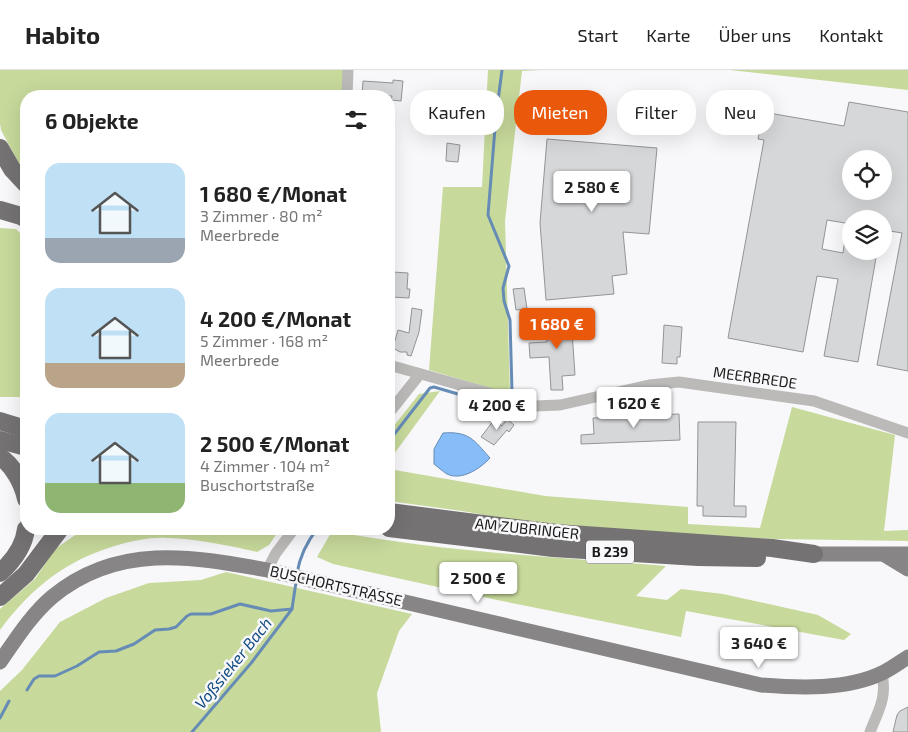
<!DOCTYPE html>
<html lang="de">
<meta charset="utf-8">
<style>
:root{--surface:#fff;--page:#f2f2f2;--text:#222;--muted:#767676;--line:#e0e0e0;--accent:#ea580c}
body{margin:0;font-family:"Exo 2",sans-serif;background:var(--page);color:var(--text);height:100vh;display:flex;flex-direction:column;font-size:19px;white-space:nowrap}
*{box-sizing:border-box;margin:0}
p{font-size:16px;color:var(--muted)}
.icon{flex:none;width:28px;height:28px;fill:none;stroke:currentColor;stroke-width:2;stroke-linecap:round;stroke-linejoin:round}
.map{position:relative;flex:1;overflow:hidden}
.side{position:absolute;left:20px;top:20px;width:375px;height:445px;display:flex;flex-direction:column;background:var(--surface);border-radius:20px;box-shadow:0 5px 20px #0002}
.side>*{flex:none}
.guide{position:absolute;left:410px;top:20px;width:422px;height:45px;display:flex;gap:10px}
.buttons{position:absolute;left:842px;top:80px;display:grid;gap:10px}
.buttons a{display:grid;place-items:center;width:50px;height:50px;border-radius:50%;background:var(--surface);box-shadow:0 5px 20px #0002;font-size:25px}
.price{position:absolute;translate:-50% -42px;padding:0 11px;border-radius:5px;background:#fff;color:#222;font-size:16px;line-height:32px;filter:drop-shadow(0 1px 2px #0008)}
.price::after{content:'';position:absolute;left:50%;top:30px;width:15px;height:11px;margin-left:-8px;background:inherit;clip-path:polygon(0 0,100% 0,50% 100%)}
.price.selected{background:var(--accent);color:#fff}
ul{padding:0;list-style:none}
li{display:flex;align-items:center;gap:15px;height:125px;padding:0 25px}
li span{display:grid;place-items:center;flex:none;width:140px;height:100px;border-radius:15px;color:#555}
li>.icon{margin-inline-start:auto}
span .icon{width:60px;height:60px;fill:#fffc;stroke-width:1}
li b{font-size:21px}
h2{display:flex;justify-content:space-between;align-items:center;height:60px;padding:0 25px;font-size:21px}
.chip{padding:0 18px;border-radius:20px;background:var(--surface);box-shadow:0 5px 20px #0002;font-size:18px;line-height:45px}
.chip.selected{background:var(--accent);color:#fff}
header{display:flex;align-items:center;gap:30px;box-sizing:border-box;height:70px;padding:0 25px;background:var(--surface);border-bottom:1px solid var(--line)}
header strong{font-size:24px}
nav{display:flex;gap:28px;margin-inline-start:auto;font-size:18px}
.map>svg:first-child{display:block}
.green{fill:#c7d99b}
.water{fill:#86bdf9;stroke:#668cb6}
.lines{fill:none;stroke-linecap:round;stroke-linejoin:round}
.stream{stroke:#668cb6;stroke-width:3}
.building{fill:#d6d7d9;stroke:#939496;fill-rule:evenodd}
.minor{stroke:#bbbab9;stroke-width:11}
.major{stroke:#878585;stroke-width:15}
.highway{stroke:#747272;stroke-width:18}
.labels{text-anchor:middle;stroke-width:5;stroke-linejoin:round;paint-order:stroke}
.shield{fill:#f8f8fa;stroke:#5d5d5d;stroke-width:1}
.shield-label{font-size:14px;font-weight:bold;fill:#1a1a1a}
.street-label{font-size:15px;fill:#1a1a1a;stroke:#f8f8fa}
.water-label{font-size:16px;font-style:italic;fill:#134c82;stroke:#f8f8fa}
</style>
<header>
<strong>Habito</strong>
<nav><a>Start</a><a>Karte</a><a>Über uns</a><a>Kontakt</a></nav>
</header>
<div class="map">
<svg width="908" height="662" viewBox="0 0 908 662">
<rect width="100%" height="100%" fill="#f8f8fa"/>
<g class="green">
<polygon points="0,0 345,0 344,26 26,26 26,102 21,97 1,60 0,54"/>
<polygon points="488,0 540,0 522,1 505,151 510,324 429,300 443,117 482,117"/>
<polygon points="730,0 908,0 908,20"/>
<polygon points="0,158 16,159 26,169 26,327 0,327"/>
<polygon points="440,321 389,391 389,362 419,324"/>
<polygon points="792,337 895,365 884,461 908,460 908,471 775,469 665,463 518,451 462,441 389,431 389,399 545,426 688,437 688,454 760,458"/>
<path d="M84,459H280L269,475L257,482C227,475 197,469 167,468C151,467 133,471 118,475C66,490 32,517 0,560V539L35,509L55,479Z"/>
<path d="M332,461C442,482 555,487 666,496L636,526L667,530L681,519L723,524L818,545L851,564L844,570L686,541L681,567L497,530L333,494L317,487Z"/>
<polygon points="226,502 412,544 399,561 377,623 381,662 0,662 0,621 22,600 60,552 106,528 149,513 201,510"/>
</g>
<path class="water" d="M443,363C469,361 474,370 490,388C480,399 461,411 447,404C442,401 438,397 434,394V379Z"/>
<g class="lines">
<g class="stream">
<polyline points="502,0 496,46 488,145 509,196 503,218 504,231 510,250 512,322"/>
<polyline points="389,371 430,318 434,317 468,327"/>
<path d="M297,503C300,486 306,473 317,459"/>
<polyline points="27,620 34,609 39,606 55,606 77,596 99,582 116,581 134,574 155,560 169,559 176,557 187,546 191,544 211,544 240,534 271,541 292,539"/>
<polyline points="0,648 9,631"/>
<polyline points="192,662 252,592 292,539 296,512"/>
</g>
</g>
<g class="building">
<polygon points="393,10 403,11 401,31 391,30 392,26 362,26 363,11 393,13"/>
<polygon points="456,23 480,25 479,37 472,37 472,41 455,40"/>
<path d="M849,32L908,42V301L877,295L902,163L884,160V149H851V154L827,150L822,179L843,183L846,162H851V181L877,182L858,292L824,286L838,209L817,206L803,282L728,268L764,70L758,69L763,42L844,56ZM851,89H884V121H851Z"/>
<polygon points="547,69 657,78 649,164 623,162 627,204 612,206 614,224 546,230 540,153"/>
<polygon points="447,73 460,75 458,92 446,91"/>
<polygon points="393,202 408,203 407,219 410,219 409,228 391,227"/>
<polygon points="524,218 527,239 516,240 513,219"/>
<polygon points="412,238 422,240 419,262 411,286 407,285 407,282 400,282 393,278 398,260 409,263"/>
<polygon points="571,247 575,305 562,306 563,320 551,320 549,287 530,288 529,273 547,272 544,250"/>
<polygon points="664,255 682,257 680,287 677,287 677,294 662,293"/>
<polygon points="679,344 680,370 581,374 581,365 594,364 593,348"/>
<polygon points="507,349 514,355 509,362 507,360 494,375 481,367 494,350 502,356"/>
<polygon points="698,352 736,352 734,436 746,436 746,447 703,446 703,436 697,436"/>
<polygon points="908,637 908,662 893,662 897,645 900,641"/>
</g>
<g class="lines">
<g class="minor">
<polyline points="347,26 348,0"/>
<polyline points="389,295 535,336 560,335 649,315 679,312 814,331 908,363"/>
<polyline points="389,343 420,304"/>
<polyline points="267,500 276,483 294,459"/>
<path d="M870,662C879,639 887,628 882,603"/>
</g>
<g class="major">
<polyline points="814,484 908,484"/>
<polyline points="885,485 908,499"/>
<path d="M0,592C16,569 31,545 52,527C117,473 192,486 267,500L761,615C799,618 847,620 882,603C891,599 900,592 908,587"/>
</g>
<g class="highway">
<polyline points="0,78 12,99 26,114"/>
<polyline points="0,140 21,146 26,149"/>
<polyline points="0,351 26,359"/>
<polyline points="0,370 26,377"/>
<path d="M0,387C13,395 23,414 26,429"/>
<polyline points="389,442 556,463 772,478 814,484"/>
<polyline points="389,458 553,478 698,487 757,488"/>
<path d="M0,503C13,491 24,477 26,459"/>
<polyline points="0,527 26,504 60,459"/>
</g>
</g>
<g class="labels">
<rect class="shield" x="586" y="470.5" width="48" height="23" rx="4"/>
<g class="shield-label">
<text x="610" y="487">B 239</text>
</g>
<g class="street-label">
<text transform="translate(755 308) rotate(8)" y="5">MEERBREDE</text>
<text transform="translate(527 459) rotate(6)" y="5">AM ZUBRINGER</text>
<text transform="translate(336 516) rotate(13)" y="5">BUSCHORTSTRASSE</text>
</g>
<g class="water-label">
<text transform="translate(233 593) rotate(-51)" y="6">Voßsieker Bach</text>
</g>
</g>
</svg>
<div class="buttons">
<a><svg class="icon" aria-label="locate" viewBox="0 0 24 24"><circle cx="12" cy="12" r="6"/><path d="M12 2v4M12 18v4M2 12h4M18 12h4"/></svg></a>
<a><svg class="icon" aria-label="layers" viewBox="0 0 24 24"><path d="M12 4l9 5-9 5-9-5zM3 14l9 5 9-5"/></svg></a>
</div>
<b class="price" style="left:592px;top:143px">2 580 €</b>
<b class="price selected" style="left:557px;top:280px">1 680 €</b>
<b class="price" style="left:634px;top:359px">1 620 €</b>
<b class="price" style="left:497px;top:361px">4 200 €</b>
<b class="price" style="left:478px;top:534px">2 500 €</b>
<b class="price" style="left:759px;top:599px">3 640 €</b>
<div class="guide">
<a class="chip">Kaufen</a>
<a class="chip selected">Mieten</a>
<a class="chip">Filter</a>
<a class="chip">Neu</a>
</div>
<section class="side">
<h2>6 Objekte<svg class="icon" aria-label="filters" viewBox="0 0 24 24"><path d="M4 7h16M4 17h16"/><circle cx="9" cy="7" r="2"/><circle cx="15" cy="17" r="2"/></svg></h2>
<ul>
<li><span style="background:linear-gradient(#bfe0f5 75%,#9aa5b1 0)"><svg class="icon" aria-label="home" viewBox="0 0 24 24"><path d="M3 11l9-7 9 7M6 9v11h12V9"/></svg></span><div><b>1 680 €/Monat</b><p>3 Zimmer · 80 m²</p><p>Meerbrede</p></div></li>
<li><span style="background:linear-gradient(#bfe0f5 75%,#b9a48a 0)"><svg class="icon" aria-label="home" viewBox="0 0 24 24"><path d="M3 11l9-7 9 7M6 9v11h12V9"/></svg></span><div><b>4 200 €/Monat</b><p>5 Zimmer · 168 m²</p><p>Meerbrede</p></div></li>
<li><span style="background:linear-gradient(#bfe0f5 70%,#8fb573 0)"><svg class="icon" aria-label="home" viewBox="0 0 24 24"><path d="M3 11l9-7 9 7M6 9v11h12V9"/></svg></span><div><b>2 500 €/Monat</b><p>4 Zimmer · 104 m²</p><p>Buschortstraße</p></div></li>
</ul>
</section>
</div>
